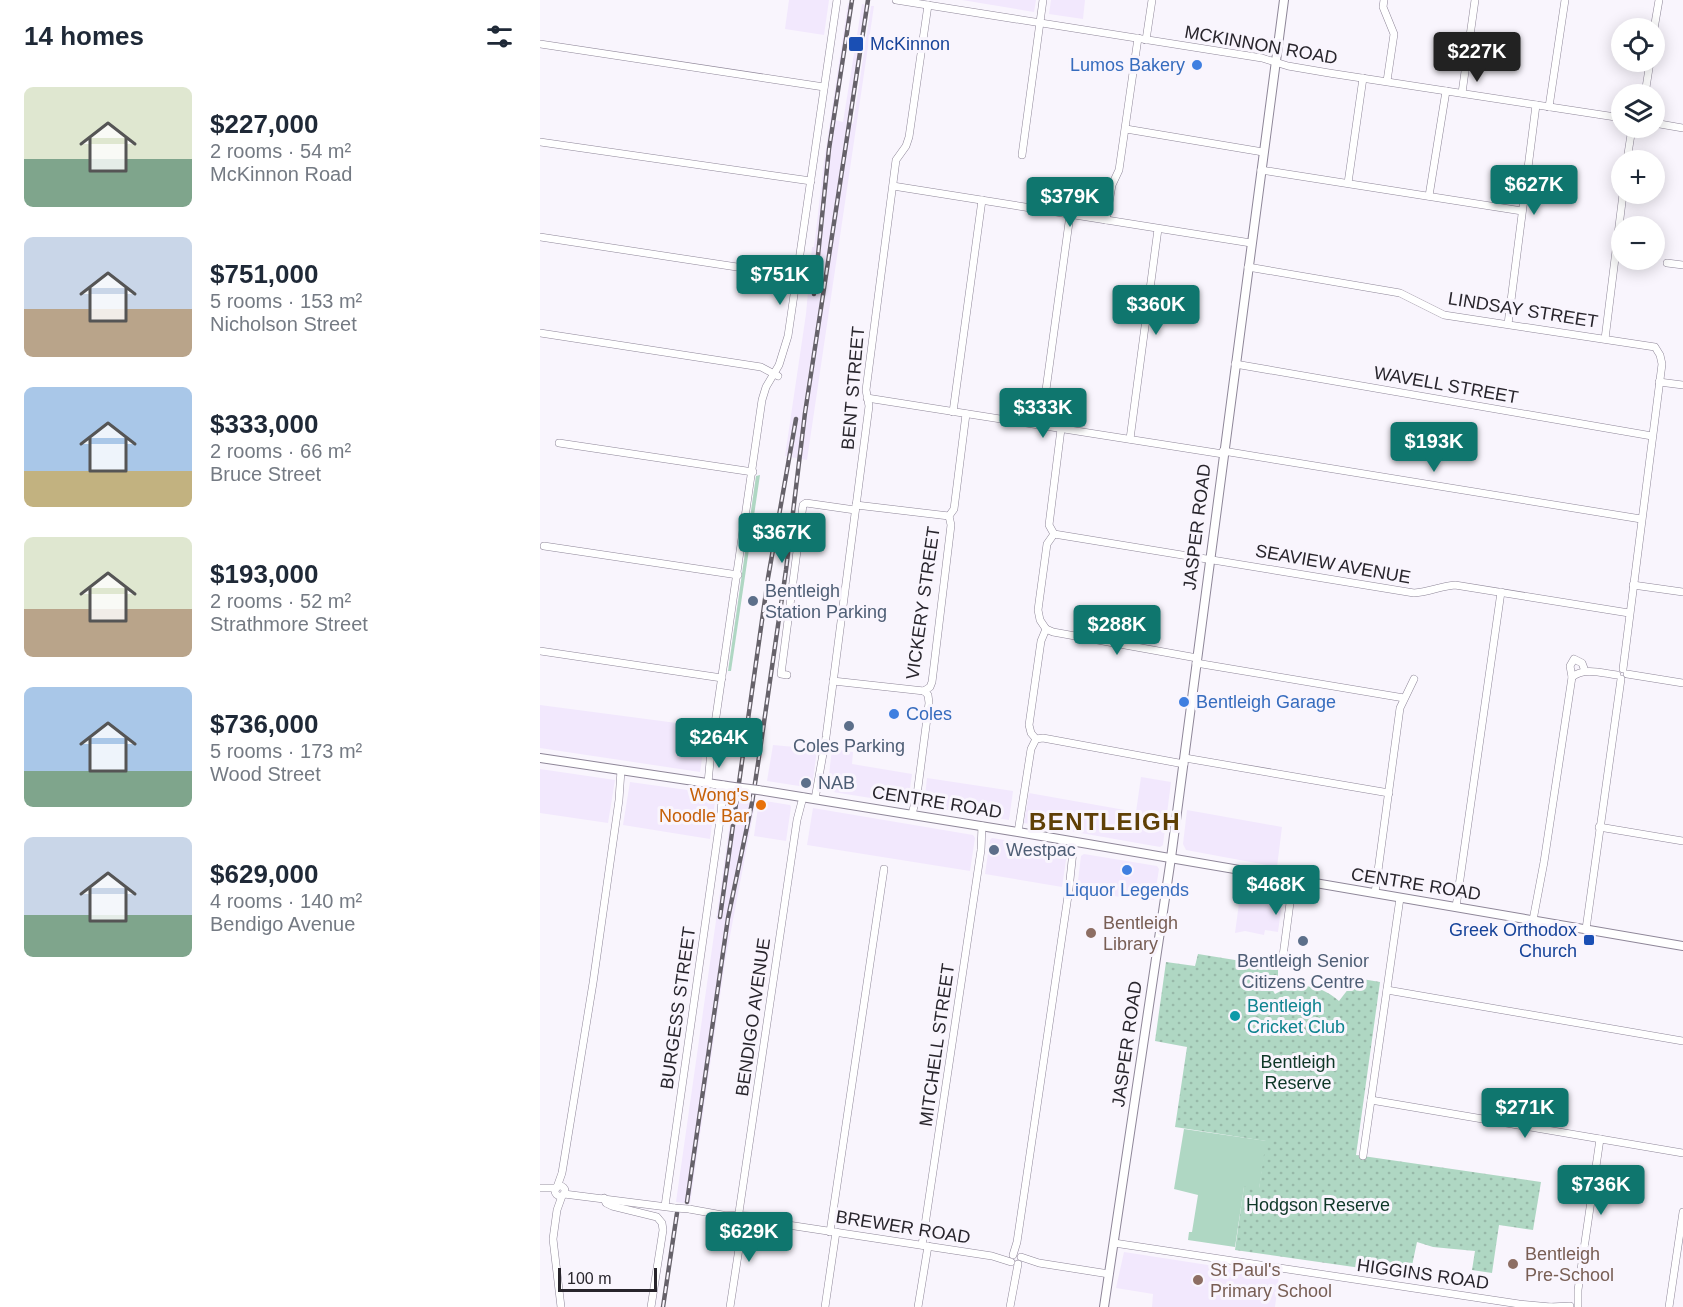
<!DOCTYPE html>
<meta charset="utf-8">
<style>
:root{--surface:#fff;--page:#f6f6f7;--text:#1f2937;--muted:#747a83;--accent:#0f766e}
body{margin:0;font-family:Arial,sans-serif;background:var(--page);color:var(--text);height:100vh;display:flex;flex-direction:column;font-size:22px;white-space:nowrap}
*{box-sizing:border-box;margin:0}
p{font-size:20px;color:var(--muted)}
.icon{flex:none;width:33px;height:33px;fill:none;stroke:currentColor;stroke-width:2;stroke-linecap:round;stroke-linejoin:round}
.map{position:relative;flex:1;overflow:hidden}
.sheet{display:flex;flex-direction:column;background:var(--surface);width:540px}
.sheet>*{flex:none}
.tools{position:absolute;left:1071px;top:18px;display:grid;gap:12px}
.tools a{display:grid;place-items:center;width:54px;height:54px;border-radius:50%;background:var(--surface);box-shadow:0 3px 15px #0003;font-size:30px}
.scale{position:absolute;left:18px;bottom:15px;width:99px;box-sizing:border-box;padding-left:6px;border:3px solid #28252c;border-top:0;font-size:16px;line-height:21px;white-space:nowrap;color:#28252c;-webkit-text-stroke:4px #f9f5fd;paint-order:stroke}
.price{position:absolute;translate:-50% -51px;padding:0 14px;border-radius:6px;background:var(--accent);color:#fff;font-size:20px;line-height:39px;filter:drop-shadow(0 2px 3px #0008)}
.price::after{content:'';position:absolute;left:50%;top:36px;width:18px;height:14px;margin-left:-9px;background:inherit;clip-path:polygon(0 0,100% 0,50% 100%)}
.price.selected{background:#222;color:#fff}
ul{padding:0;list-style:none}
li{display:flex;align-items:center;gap:18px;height:150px;padding:0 24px}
li span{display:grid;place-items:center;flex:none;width:168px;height:120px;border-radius:9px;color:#555}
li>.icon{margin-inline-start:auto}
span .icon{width:72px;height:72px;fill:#fffc;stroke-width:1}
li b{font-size:26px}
h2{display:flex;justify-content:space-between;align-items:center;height:72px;padding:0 24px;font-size:26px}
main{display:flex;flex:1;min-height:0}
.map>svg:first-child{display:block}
.built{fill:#f2e8fd}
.grass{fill:#afd7c3}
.park{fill:url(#park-dots)}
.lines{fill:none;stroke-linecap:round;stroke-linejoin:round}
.minor-casing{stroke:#8e8698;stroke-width:8}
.major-casing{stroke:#8e8698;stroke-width:10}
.minor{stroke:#fff;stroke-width:7}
.major{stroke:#fff;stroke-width:8}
.rail-casing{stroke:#66626a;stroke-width:4.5}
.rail{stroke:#f9f5fd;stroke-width:2;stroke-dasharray:7;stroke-linecap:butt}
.minor-bridge-casing{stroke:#8e8698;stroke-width:8;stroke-linecap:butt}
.major-bridge-casing{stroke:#8e8698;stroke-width:10;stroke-linecap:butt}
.minor-bridge{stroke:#fff;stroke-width:7}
.major-bridge{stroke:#fff;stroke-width:8}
.transit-dot{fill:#1a4fb4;stroke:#f9f5fd;stroke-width:2}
.shop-dot{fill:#3f7fe0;stroke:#f9f5fd;stroke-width:2}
.service-dot{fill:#5c6f8a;stroke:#f9f5fd;stroke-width:2}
.food-dot{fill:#e8710a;stroke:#f9f5fd;stroke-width:2}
.education-dot{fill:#8d6e63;stroke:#f9f5fd;stroke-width:2}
.culture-dot{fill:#0f9aa8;stroke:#f9f5fd;stroke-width:2}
.labels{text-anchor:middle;stroke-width:6;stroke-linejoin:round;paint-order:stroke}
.transit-label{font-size:18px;fill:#164399;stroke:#f9f5fd;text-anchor:start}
.street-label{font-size:18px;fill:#28252c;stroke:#f9f5fd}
.shop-label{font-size:18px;fill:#366cbe;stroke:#f9f5fd;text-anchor:start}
.service-label{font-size:18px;fill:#4e5e75;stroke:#f9f5fd;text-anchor:start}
.food-label{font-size:18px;fill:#c56008;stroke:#f9f5fd;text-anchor:end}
.education-label{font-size:18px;fill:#785e54;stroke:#f9f5fd;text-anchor:start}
.culture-label{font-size:18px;fill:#0d838f;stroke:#f9f5fd;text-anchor:start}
.park-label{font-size:18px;fill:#0e3727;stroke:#f9f5fd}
.district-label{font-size:24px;font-weight:bold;letter-spacing:1.5px;fill:#5f4006;stroke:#f9f5fd}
</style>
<main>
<section class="sheet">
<h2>14 homes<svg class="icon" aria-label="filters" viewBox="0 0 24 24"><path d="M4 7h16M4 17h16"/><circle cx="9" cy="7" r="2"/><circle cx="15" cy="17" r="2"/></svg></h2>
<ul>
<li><span style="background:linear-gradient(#dfe7d0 60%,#7fa58c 0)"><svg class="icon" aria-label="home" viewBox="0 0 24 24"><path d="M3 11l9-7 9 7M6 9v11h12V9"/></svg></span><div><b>$227,000</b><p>2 rooms · 54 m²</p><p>McKinnon Road</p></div></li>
<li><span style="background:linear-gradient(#c9d6e8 60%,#b9a48a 0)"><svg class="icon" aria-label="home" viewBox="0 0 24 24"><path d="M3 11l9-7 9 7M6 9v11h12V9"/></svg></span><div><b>$751,000</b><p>5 rooms · 153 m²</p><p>Nicholson Street</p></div></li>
<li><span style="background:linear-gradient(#a9c7e8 70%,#c2b280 0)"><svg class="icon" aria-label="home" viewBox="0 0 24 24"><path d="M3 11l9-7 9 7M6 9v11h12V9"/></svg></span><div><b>$333,000</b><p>2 rooms · 66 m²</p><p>Bruce Street</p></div></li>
<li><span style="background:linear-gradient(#dfe7d0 60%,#b9a48a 0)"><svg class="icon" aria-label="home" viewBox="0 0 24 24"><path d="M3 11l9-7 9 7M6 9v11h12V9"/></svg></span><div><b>$193,000</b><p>2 rooms · 52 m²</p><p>Strathmore Street</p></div></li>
<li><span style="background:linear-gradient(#a9c7e8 70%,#7fa58c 0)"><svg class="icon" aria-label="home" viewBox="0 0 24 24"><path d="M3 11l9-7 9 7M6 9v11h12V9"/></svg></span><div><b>$736,000</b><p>5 rooms · 173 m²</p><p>Wood Street</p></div></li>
<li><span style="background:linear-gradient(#c9d6e8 65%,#7fa58c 0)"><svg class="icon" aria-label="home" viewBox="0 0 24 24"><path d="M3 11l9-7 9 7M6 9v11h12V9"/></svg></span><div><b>$629,000</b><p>4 rooms · 140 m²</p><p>Bendigo Avenue</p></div></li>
</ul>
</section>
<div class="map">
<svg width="1143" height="1307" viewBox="0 0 1143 1307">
<defs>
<pattern id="park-dots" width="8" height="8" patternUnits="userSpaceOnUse" patternTransform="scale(1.5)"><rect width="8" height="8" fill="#afd7c3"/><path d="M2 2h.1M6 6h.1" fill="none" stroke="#97b8a8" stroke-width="1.8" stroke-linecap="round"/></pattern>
</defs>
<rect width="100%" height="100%" fill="#f9f5fd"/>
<g class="built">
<polygon points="249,0 289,0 284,35 245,29"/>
<polygon points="422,0 496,0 494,12"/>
<polygon points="511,0 545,0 543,19 509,14"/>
<polygon points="308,3 313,3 295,120 303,122 322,4 328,5 310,123 313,124 331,6 334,6 267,460 245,456 266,314 272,247 274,247 276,231 284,161"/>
<polygon points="0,705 167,727 160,772 0,748"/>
<polygon points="233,745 277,749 272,788 227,781"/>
<polygon points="292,749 313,752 312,764 372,774 368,804 287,791"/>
<polygon points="0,769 75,780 68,823 0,813"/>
<polygon points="601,777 631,782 623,845 620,847 484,823 489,793 596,812"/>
<polygon points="387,778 473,791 469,820 384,806"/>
<polygon points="90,782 176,794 170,839 83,825"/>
<polygon points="197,797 216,799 185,962 150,1204 136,1202 193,801"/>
<polygon points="219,800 250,805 251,807 246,841 214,836"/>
<polygon points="273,808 433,835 435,838 430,871 267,845"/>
<polygon points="647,810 742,827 737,867 646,850 643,844"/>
<polygon points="452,838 525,850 527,853 522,887 445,874 450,840"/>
<polygon points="544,854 617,866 619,869 614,900 587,896 580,897 537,889 541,856"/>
<polygon points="702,881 744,888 738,932 725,930 724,935 705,931 695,933"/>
<polygon points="584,1252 739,1276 735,1307 612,1307 613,1294 576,1288"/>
</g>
<g class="grass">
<polygon points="220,475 191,671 188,671 216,476"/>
<polygon points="644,1129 727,1141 719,1189 704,1187 695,1247 648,1240 649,1232 652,1232 658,1195 634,1189"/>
</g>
<path class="park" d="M658,954L738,967V977L734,979L732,989L735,994C757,981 780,984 799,1001L809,988L810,977L840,982L816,1155L1001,1182L993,1230L959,1225L952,1273L932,1270L935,1251L893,1247L877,1242L870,1275L695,1250L704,1186L719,1188L726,1141L635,1127L647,1047L615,1041L626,962L655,966Z"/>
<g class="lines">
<defs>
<g id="minor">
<polyline points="356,0 722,58 748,66 789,73 1082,118"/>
<polyline points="844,0 843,7 854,34 847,81"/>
<polyline points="1114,29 1119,0"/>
<polyline points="606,40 612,0"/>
<polyline points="0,44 284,87"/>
<polyline points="922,93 935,0"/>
<polyline points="1105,94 1110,62"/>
<polyline points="1009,107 1025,0"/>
<polyline points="1114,123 1143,128"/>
<polyline points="586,129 723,152"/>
<polyline points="0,142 271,181"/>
<polyline points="482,155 503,0"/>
<polyline points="1087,160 1092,128"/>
<polyline points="721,170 982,211"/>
<polyline points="808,183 823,78"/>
<polyline points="353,186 711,243"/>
<polyline points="889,196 906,91"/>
<polyline points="566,220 572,185 579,170 598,38"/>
<polyline points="0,237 256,276"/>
<polyline points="1127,263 1143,265"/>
<polyline points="708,267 860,293 904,315 1115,347 1120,355 1122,364 1083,669"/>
<polyline points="968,324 996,105"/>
<polyline points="0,333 221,367 238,376"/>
<polyline points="1065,339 1083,194"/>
<polyline points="695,364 1112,436"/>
<polyline points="1119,382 1143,385"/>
<polyline points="327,398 683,454"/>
<polyline points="413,412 442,200"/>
<polyline points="501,426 530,215"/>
<polyline points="590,439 618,229"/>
<polyline points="19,443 213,472"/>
<polyline points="683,451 1101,519"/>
<polyline points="316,505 409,516"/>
<path d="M514,534L874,593C889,592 901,586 915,585L1089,613"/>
<polyline points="4,546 198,575"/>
<polyline points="1093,585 1143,592"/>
<polyline points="506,629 513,632 657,658"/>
<polyline points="0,651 182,678"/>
<polyline points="656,663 864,698"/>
<polyline points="1087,674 1143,683"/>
<polyline points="247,675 241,674 263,505 266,503 315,510"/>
<polyline points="1032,677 1030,666 1034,659 1042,663 1045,671"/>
<polyline points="293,681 384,691"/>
<polyline points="384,691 390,687 392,682 411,525 409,516 414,509 426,414"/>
<polyline points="496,739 503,738 644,764"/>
<polyline points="645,758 849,793"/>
<polyline points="168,783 171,751 222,400 226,387 239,365 248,336 297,0"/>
<polyline points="275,799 286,737 329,406 326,390 356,160 366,146 369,137 388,5"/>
<polyline points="372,814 377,795 389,703 388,695 384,691"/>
<polyline points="1059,827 1143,841"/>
<polyline points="478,832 491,749 496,739 491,733 489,725 501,641 506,629 500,620 498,610 507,544 514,534 509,525 521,429"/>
<polyline points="835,893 860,708 874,679"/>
<polyline points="916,907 961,592"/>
<path d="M993,920L1004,862L1032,677C1044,667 1062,673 1077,675"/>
<polyline points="1046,929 1081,679"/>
<polyline points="743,956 753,880"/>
<polyline points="847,990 1143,1041"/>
<polyline points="831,1100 1143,1153"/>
<polyline points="823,1156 860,898"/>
<circle cx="20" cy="1191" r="5"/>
<polyline points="17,1187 22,1173 53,983 79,800 81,770"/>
<polyline points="0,1188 16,1188"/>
<polyline points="24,1194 135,1208"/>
<polyline points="64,1198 66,1203 72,1206 117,1217 122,1223 123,1230 111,1307"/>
<polyline points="125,1206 181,813 183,785"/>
<polyline points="149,1209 188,1216"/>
<polyline points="186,1215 210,1216 235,1223 452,1256 471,1262"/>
<polyline points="198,1219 257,820 263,797"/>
<polyline points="199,1219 229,1223"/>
<polyline points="290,1232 344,869"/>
<polyline points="574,1243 979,1304 1011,1307"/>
<polyline points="382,1245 441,850 442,826"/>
<polyline points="473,1255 477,1242 529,889 534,842"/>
<polyline points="481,1257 499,1263 569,1274"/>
<polyline points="1038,1306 1038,1290 1060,1139"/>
<polyline points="21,1307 13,1239 17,1210 22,1196"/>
<polyline points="190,1307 204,1216"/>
<polyline points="285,1307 296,1232"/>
<polyline points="378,1307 388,1246"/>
<polyline points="470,1307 478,1264"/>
<polyline points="1010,1307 1030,1306"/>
<polyline points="1129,1307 1143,1212"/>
</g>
<g id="major">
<polyline points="0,758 194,787"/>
<polyline points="218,790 478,832 1143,946"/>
<polyline points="564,1307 631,858 744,0"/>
</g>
</defs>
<use href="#minor" class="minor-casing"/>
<use href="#major" class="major-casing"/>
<use href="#minor" class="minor"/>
<use href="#major" class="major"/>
<defs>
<g id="rail">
<polyline points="274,294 289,149 312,0"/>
<polyline points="180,917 228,578 256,419"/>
<polyline points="147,1202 188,918 212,803 219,757 246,570 265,413 328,0"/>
<polyline points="123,1307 137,1213"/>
</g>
</defs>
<use href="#rail" class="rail-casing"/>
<use href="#rail" class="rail"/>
<defs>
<polyline id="minor-bridge" points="135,1208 149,1209"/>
<polyline id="major-bridge" points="194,787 218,790"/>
</defs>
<use href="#minor-bridge" class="minor-bridge-casing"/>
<use href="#major-bridge" class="major-bridge-casing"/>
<use href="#minor-bridge" class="minor-bridge"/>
<use href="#major-bridge" class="major-bridge"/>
</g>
<g class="transit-dot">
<rect x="308" y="36" width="16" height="16" rx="3"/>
<rect x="1043" y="934" width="12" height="12" rx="3"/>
</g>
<g class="shop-dot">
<circle cx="657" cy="65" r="6"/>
<circle cx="644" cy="702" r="6"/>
<circle cx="354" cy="714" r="6"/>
<circle cx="587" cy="870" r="6"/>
</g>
<g class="service-dot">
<circle cx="213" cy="601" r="6"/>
<circle cx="309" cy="726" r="6"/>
<circle cx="266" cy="783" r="6"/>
<circle cx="454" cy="850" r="6"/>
<circle cx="763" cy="941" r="6"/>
</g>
<circle class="food-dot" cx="221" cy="805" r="6"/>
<g class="education-dot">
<circle cx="551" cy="933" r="6"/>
<circle cx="973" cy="1264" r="6"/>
<circle cx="658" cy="1280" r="6"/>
</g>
<circle class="culture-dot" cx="695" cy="1016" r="6"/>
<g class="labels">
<g class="transit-label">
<text x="330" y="50">McKinnon</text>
<text x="1037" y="936" text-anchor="end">Greek Orthodox<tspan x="1037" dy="21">Church</tspan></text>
</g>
<g class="street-label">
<text transform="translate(721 45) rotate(10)" y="6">MCKINNON ROAD</text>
<text transform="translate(983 310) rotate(9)" y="6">LINDSAY STREET</text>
<text transform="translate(906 385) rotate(10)" y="6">WAVELL STREET</text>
<text transform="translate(313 388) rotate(-85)" y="6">BENT STREET</text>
<text transform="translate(657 527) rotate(-83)" y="6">JASPER ROAD</text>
<text transform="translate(793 564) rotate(10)" y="6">SEAVIEW AVENUE</text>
<text transform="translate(383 603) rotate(-82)" y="6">VICKERY STREET</text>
<text transform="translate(397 802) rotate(9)" y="6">CENTRE ROAD</text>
<text transform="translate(876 884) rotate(9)" y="6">CENTRE ROAD</text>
<text transform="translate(138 1008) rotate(-82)" y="6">BURGESS STREET</text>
<text transform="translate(213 1017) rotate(-82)" y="6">BENDIGO AVENUE</text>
<text transform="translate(587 1044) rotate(-82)" y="6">JASPER ROAD</text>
<text transform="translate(397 1045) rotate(-82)" y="6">MITCHELL STREET</text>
<text transform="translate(363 1227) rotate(9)" y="6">BREWER ROAD</text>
<text transform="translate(883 1274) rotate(8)" y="6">HIGGINS ROAD</text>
</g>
<g class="shop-label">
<text x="645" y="71" text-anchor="end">Lumos Bakery</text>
<text x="656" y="708">Bentleigh Garage</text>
<text x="366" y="720">Coles</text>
<text x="587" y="896" text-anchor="middle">Liquor Legends</text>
</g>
<g class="service-label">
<text x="225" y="597">Bentleigh<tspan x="225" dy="21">Station Parking</tspan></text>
<text x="309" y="752" text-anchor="middle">Coles Parking</text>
<text x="278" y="789">NAB</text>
<text x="466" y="856">Westpac</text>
<text x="763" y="967" text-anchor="middle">Bentleigh Senior<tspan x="763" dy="21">Citizens Centre</tspan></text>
</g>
<g class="food-label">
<text x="209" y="801">Wong's<tspan x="209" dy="21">Noodle Bar</tspan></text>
</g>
<g class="education-label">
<text x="563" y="929">Bentleigh<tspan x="563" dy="21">Library</tspan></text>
<text x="985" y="1260">Bentleigh<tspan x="985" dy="21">Pre-School</tspan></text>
<text x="670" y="1276">St Paul's<tspan x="670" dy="21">Primary School</tspan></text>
</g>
<g class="culture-label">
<text x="707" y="1012">Bentleigh<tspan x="707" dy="21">Cricket Club</tspan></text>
</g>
<g class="park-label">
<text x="758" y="1068">Bentleigh<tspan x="758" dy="21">Reserve</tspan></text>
<text x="778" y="1211">Hodgson Reserve</text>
</g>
<g class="district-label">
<text x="565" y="830">BENTLEIGH</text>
</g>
</g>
</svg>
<div class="tools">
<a><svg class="icon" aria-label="locate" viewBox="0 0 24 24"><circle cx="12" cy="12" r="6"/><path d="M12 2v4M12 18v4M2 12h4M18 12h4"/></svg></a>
<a><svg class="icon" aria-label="layers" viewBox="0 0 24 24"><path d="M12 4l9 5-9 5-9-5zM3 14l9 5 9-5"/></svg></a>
<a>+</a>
<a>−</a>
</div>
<div class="scale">100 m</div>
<b class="price selected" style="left:937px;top:83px">$227K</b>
<b class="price" style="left:994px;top:216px">$627K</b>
<b class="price" style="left:530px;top:228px">$379K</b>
<b class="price" style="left:240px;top:306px">$751K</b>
<b class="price" style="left:616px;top:336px">$360K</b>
<b class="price" style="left:503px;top:439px">$333K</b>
<b class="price" style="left:894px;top:473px">$193K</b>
<b class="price" style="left:242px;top:564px">$367K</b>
<b class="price" style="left:577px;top:656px">$288K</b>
<b class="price" style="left:179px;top:769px">$264K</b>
<b class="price" style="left:736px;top:916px">$468K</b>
<b class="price" style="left:985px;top:1139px">$271K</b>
<b class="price" style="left:1061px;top:1216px">$736K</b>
<b class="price" style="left:209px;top:1263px">$629K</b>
</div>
</main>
